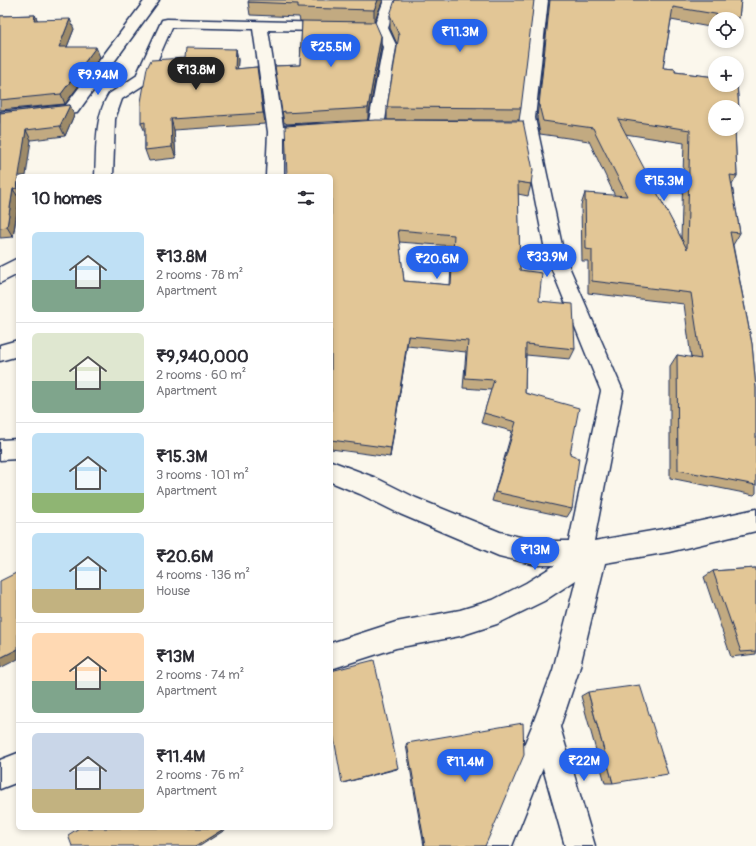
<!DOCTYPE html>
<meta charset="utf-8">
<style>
:root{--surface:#fff;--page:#f7f7f7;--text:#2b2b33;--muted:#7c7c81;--line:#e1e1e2;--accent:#2563eb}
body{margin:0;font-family:Pangolin,sans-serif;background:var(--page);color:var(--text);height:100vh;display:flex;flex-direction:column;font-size:15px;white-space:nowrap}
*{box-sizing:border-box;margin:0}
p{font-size:13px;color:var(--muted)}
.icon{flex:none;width:22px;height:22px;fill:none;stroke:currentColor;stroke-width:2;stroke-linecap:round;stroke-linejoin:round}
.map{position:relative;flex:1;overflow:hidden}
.panel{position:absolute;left:16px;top:174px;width:317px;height:656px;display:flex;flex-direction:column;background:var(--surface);border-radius:6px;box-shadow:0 2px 6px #0003}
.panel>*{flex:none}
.buttons{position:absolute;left:708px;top:12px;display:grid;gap:8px}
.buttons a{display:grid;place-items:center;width:36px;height:36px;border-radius:50%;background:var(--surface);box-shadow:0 2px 6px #0003;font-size:20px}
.price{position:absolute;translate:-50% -34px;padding:0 9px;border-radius:14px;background:var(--accent);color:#fff;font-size:13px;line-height:26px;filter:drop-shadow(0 1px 2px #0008)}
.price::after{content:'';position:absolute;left:50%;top:24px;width:12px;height:9px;margin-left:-6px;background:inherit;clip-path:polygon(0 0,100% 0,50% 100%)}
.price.selected{background:#222;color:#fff}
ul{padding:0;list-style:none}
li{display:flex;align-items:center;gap:12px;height:100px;padding:0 16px}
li+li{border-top:1px solid var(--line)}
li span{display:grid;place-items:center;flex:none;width:112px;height:80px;border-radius:6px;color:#555}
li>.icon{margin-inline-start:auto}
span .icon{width:48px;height:48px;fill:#fffc;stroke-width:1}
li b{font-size:17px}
h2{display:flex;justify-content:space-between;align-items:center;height:48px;padding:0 16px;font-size:17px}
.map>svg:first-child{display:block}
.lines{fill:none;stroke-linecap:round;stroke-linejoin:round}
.minor-casing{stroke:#1b2f5e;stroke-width:3}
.minor{fill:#fbf7ec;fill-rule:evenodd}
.wall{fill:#c2aa81;stroke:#1b2f5e;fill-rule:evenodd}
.shaded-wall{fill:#9e8b69;stroke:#1b2f5e}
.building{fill:#e2c696;stroke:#1b2f5e;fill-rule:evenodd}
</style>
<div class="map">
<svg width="756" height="846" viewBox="0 0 756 846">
<rect width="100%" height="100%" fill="#fbf7ec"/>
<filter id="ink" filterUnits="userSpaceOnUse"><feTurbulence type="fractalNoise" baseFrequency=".025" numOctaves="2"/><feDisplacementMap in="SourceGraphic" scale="8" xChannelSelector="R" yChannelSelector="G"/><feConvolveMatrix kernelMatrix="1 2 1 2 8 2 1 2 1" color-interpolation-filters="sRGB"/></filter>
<g filter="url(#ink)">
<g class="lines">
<defs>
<g id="minor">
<polygon points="145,0 159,0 77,113 0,122 0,112 66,105"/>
<path d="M384,0H398L388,28L397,47L384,126L382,130L376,131L370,130L368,126L383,47L376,32L268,30L283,126L316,124L322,125L324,129L322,133L284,137V176H266L268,132L253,29L172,27L148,82L122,99L115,119L113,176H95C97,149 94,117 109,94L136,76L162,20L167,19L375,24Z"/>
<polygon points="534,0 548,0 535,118 564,255 623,391 594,541 669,528 756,509 756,531 669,552 605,563 579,670 560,727 595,846 565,846 543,768 512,846 482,846 532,726 553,670 576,580 544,601 497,624 460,636 396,648 331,669 331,643 396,622 460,610 493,600 526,583 555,565 536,565 499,556 400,514 360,494 331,482 331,461 376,478 416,498 500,532 536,541 569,541 601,391 546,255 519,118"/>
<polygon points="18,258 18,274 0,283 0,267"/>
<polygon points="18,340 18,356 0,361 0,345"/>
<polygon points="18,439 18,459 0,460 0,440"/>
<polygon points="18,753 18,782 0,789 0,760"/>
</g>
</defs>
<use href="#minor" class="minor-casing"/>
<use href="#minor" class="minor"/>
</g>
<g class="wall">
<polygon points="383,0 374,22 381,36 381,47 368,120 286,124 286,123 284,123 275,66 300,65 302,21 300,21 299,17 250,15 248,2"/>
<path d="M549,0H741L739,18L737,22V19H715V28L671,20L663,68L675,69V72L715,77V85H737L739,109L737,112V107H715V129H735L737,176L732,185L740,233L733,245L752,344L756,388V493L754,495L670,478V366L677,355L691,358L684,304L588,293V261H582L581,205L585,193L615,196L589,141L540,134L537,118ZM625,134L684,143L681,238Z"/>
<polygon points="35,15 37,20 74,29 67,47 100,57 65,104 0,110 0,16"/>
<polygon points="390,15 521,108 519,120 387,120 387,107 397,44 390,28"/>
<polygon points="236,49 238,60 237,69 257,67 265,124 174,130 176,158 149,161 145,150 145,132 141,123 185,58"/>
<polygon points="70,105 74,115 65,136 31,140 18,176 18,205 13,237 0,238 0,113"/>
<path d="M285,126L531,184L528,196L518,194L520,270L539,301L575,349L570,359L526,355L525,393L570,454L572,509L567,517L492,501L512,431L481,423L491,390L463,388L466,352L407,346L390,457L331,449V176ZM399,242L452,246L450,285L404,281Z"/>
<polygon points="756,568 756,654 731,657 704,577 713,571"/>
<polygon points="588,692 613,783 605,783 581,696"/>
<polygon points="407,743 485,846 424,846 406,745"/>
</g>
<g class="shaded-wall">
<polygon points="378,0 383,0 374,22 374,10"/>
<polygon points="35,15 40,25 34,20"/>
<polygon points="70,19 74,29 63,57 59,47"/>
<polygon points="381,36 381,47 368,120 368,108"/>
<polygon points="96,47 100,57 65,104 61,94"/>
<polygon points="236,49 238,60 237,80 235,69"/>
<polygon points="70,105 74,115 65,136 60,126"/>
<polygon points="171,119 174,130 176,158 172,147"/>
<polygon points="26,130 31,140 26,176 18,176"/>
<polygon points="18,179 18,191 17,188"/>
<polygon points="13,189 18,197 18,205 13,237 7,227"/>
<polygon points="408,336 407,346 390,457 391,448"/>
<polygon points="18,649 18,659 0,668 0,658"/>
<polygon points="398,768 397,769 343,783 342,783"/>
<polygon points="225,828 228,828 200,846 196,846"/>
</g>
<g class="building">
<polygon points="249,0 378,0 374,10 298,8 298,4 248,2"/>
<polygon points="395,0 534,0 521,108 387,107 399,35 390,15"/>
<path d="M550,0H741L739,18L673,7L663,68L675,69V72L715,77V85H737L739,109H737V107H715V129H735L737,176L730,175L740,233L730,232L752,344L756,388V485L678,470L677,355L701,359L691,293L592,281V250L586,249L585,193L627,196L593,128L543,121L539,105ZM618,119L690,130L687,249Z"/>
<polygon points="35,15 34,20 70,19 59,47 96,47 61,94 0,100 0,16"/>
<polygon points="302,21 375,22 381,36 368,108 285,113 285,111 282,112 275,66 300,65"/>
<polygon points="186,48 236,49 235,69 257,67 263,113 171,119 172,147 145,150 145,122 141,123 141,102 147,68 151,60 185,58"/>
<polygon points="70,105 60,126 26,130 17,188 13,189 7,227 0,228 0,113"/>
<path d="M376,120L523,121L533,170L531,184L518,182L520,270L542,273L539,301L573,304L575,349L526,344L525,393L579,408L570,454L579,458L572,509L495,492L516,422L484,413L494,380L465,378L468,341L408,336L391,448L331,440V176H287L285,126ZM398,230L454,235L451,285L404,281Z"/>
<polygon points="18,277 18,282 15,279"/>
<polygon points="756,568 756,651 741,652 713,571"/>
<polygon points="18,572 18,649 0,658 0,581"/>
<polygon points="374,660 398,768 342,783 331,722 331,671"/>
<polygon points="640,685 668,774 613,783 588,692"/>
<polygon points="523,723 524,755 497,819 485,846 425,846 407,743"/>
<polygon points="79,828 225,828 196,846 72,846 68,835"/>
</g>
</g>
</svg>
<div class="buttons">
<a><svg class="icon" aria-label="locate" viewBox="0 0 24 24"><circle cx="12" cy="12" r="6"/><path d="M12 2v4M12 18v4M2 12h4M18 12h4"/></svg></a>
<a>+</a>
<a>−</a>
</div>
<b class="price" style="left:460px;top:53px">₹11.3M</b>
<b class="price" style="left:331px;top:68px">₹25.5M</b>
<b class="price selected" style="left:196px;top:91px">₹13.8M</b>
<b class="price" style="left:98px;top:96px">₹9.94M</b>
<b class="price" style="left:664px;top:202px">₹15.3M</b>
<b class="price" style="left:547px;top:278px">₹33.9M</b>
<b class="price" style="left:437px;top:280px">₹20.6M</b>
<b class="price" style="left:535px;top:571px">₹13M</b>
<b class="price" style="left:584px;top:782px">₹22M</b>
<b class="price" style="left:465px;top:783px">₹11.4M</b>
<section class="panel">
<h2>10 homes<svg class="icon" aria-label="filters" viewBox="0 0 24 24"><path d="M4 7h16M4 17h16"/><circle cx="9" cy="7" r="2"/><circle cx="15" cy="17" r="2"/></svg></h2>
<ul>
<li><span style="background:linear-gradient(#bfe0f5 60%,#7fa58c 0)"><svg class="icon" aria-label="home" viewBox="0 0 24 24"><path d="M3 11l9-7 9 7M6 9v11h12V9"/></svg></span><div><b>₹13.8M</b><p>2 rooms · 78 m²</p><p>Apartment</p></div></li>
<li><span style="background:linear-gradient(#dfe7d0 60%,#7fa58c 0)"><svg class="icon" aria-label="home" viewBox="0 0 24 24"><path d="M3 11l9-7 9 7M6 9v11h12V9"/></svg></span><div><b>₹9,940,000</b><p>2 rooms · 60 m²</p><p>Apartment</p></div></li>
<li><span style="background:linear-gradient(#bfe0f5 75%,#8fb573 0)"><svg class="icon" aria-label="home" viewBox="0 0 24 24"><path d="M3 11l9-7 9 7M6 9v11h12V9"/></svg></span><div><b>₹15.3M</b><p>3 rooms · 101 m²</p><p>Apartment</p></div></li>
<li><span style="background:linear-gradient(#bfe0f5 70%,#c2b280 0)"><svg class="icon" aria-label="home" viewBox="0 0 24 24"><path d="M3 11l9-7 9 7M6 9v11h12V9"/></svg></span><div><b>₹20.6M</b><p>4 rooms · 136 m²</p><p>House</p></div></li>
<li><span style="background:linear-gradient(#ffd9b3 60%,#7fa58c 0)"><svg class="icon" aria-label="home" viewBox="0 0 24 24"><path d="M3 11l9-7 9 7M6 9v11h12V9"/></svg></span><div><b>₹13M</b><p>2 rooms · 74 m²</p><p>Apartment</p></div></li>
<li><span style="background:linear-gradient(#c9d6e8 70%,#c2b280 0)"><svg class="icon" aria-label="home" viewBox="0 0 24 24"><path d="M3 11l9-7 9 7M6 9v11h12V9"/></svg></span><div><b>₹11.4M</b><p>2 rooms · 76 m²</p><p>Apartment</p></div></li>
</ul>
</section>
</div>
